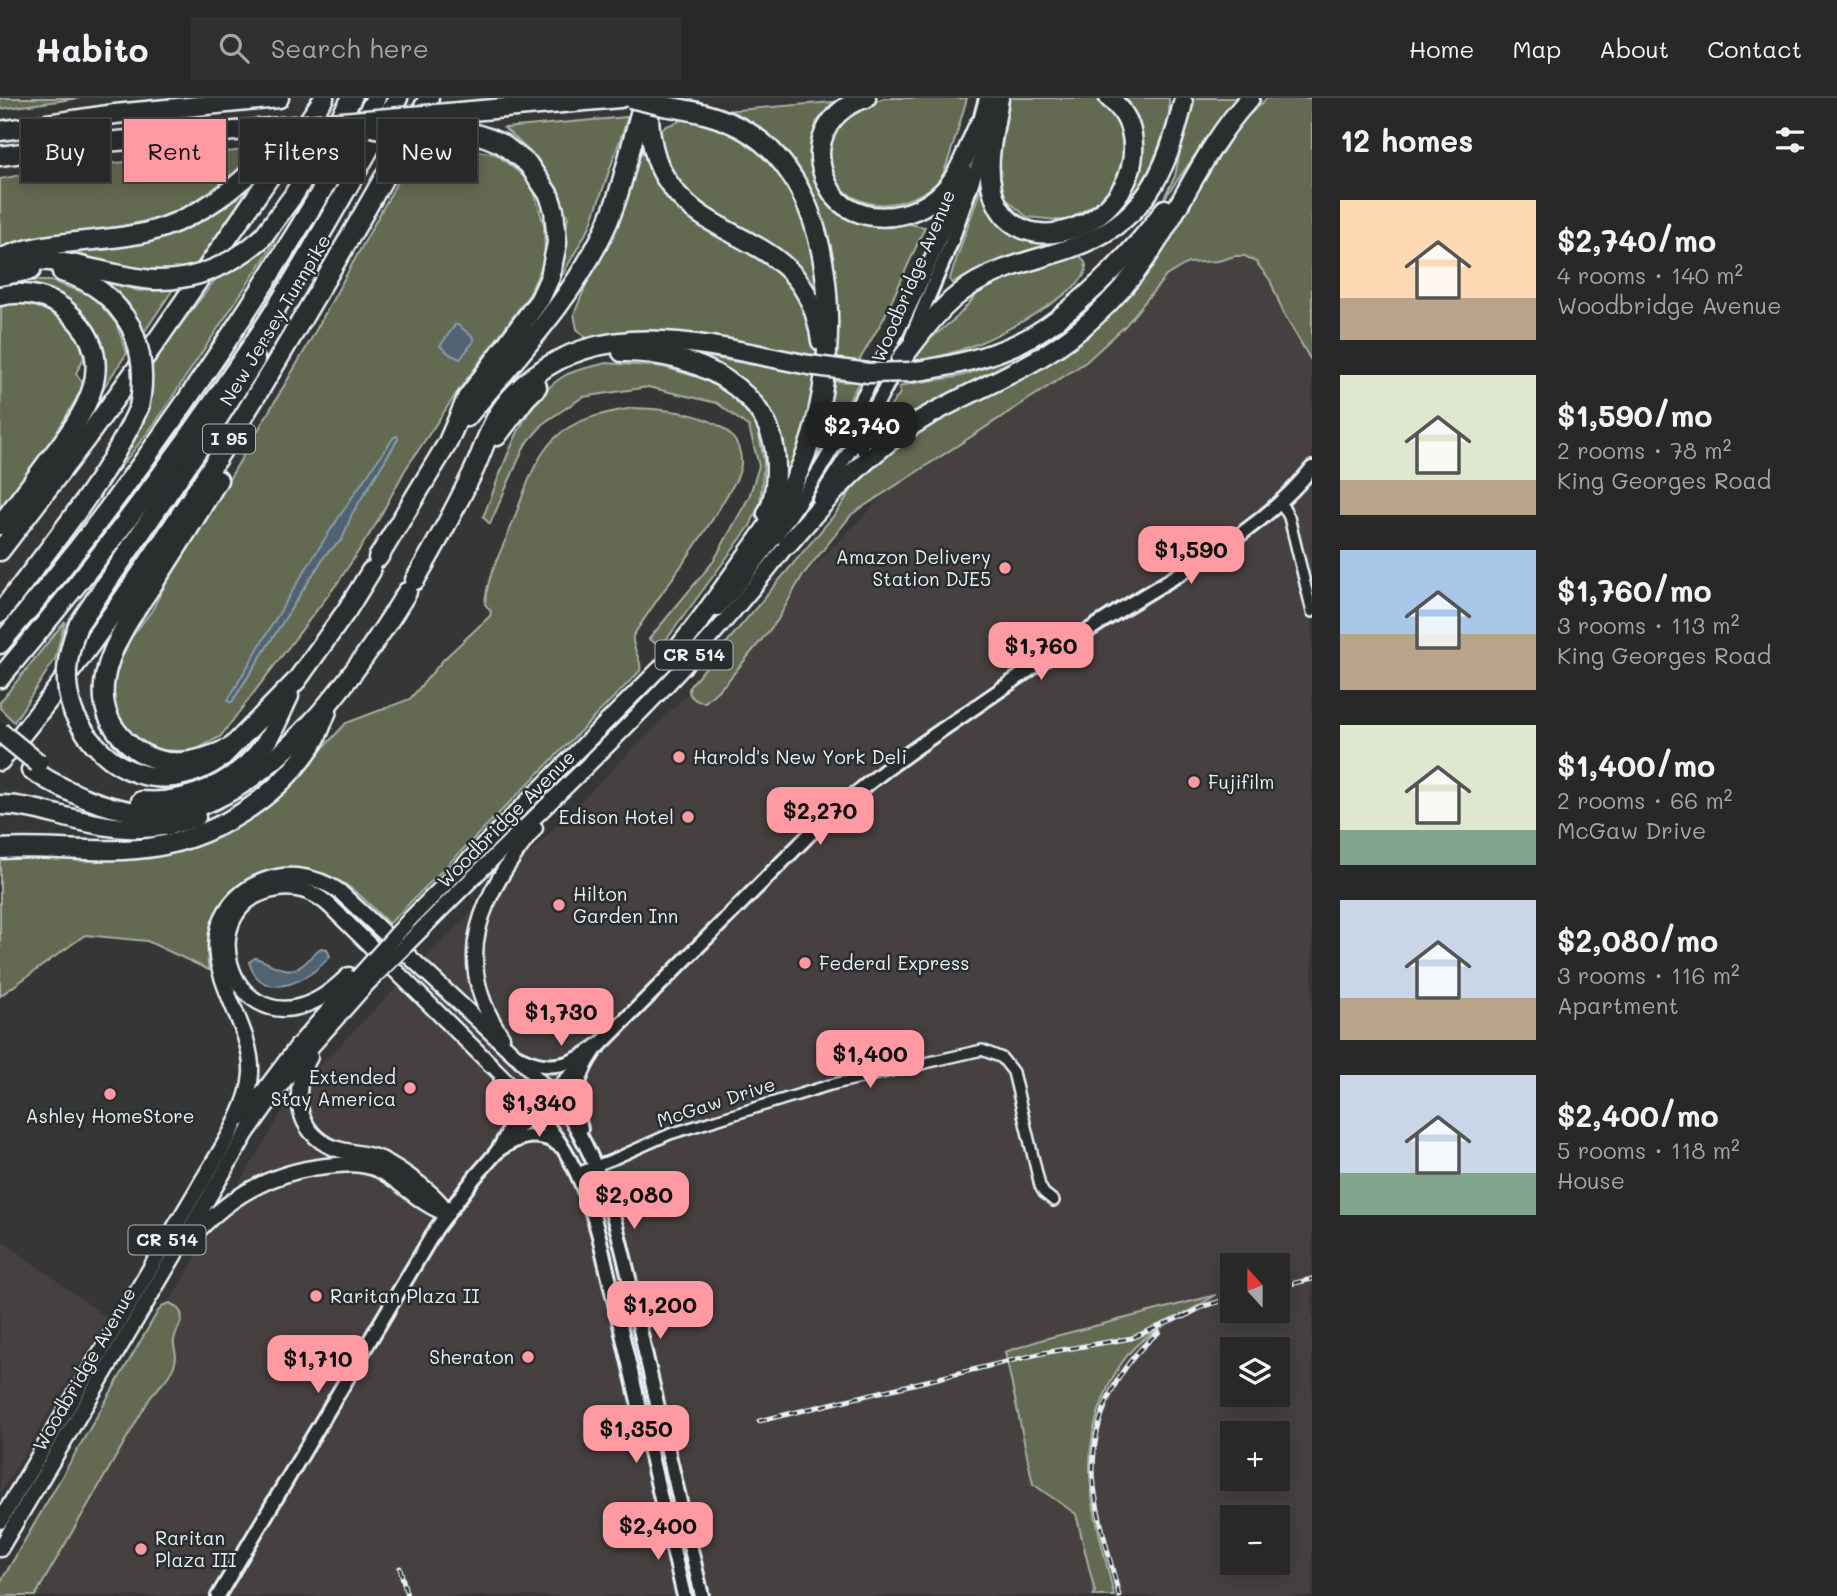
<!DOCTYPE html>
<meta charset="utf-8">
<style>
:root{--surface:#292828;--page:#313030;--text:#f1f3f6;--muted:#a5a6a8;--line:#454445;--accent:#ff9aa2}
body{margin:0;font-family:Mali,sans-serif;background:var(--page);color:var(--text);height:100vh;display:flex;flex-direction:column;font-size:26px;white-space:nowrap}
*{box-sizing:border-box;margin:0}
p{font-size:23px;color:var(--muted)}
.icon{flex:none;width:38px;height:38px;fill:none;stroke:currentColor;stroke-width:2;stroke-linecap:round;stroke-linejoin:round}
.map{position:relative;flex:1;overflow:hidden}
.drawer{display:flex;flex-direction:column;background:var(--surface);width:525px}
.drawer>*{flex:none}
.banner{position:absolute;left:21px;top:21px;width:665px;height:63px;display:flex;gap:14px}
.needle{width:46px;rotate:339deg}
.fabs{position:absolute;left:1220px;top:1155px;display:grid;gap:14px}
.fabs a{display:grid;place-items:center;width:70px;height:70px;border-radius:0px;background:var(--surface);box-shadow:0 4px 18px #0003,0 0 0 2px var(--line);font-size:35px}
.price{position:absolute;translate:-50% -60px;padding:0 16px;border-radius:14px;background:var(--accent);color:#111;font-size:23px;line-height:46px;filter:drop-shadow(0 2px 4px #0008)}
.price::after{content:'';position:absolute;left:50%;top:42px;width:21px;height:16px;margin-left:-10px;background:inherit;clip-path:polygon(0 0,100% 0,50% 100%)}
.price.active{background:#222;color:#fff}
ul{padding:0;list-style:none}
li{display:flex;align-items:center;gap:21px;height:175px;padding:0 28px}
li span{display:grid;place-items:center;flex:none;width:196px;height:140px;border-radius:0px;color:#555}
li>.icon{margin-inline-start:auto}
span .icon{width:84px;height:84px;fill:#fffc;stroke-width:1}
li b{font-size:30px}
h2{display:flex;justify-content:space-between;align-items:center;height:84px;padding:0 28px;font-size:30px}
.tag{padding:0 24px;border-radius:0px;background:var(--surface);box-shadow:0 4px 18px #0003,0 0 0 2px var(--line);font-size:24px;line-height:63px}
.tag.active{background:var(--accent);color:#111}
header{display:flex;align-items:center;gap:42px;box-sizing:border-box;height:98px;padding:0 35px;background:var(--surface);border-bottom:2px solid var(--line)}
header strong{font-size:33px}
nav{display:flex;gap:38px;margin-inline-start:auto;font-size:24px}
.search{width:490px;height:63px;background:var(--page);display:flex;align-items:center;gap:18px;box-sizing:border-box;padding:0 24px;border-radius:0px;color:var(--muted);font-size:26px}
main{display:flex;flex:1;min-height:0}
.map>svg:first-child{display:block}
.built{fill:#474140;fill-rule:evenodd}
.green{fill:#636b51;stroke:#a6aea4;stroke-width:2}
.water{fill:#4f6473;stroke:#8c9ca8;stroke-width:2}
.lines{fill:none;stroke-linecap:round;stroke-linejoin:round}
.minor-casing{stroke:#e8f1f8;stroke-width:14}
.tertiary-casing{stroke:#e8f1f8;stroke-width:18}
.secondary-casing{stroke:#e8f1f8;stroke-width:18}
.primary-casing{stroke:#e8f1f8;stroke-width:19}
.motorway-casing{stroke:#e8f1f8;stroke-width:23}
.minor{stroke:#2a2d2e;stroke-width:9}
.tertiary{stroke:#2a2d2e;stroke-width:12}
.secondary{stroke:#2a2d2e;stroke-width:12}
.primary{stroke:#2a2d2e;stroke-width:14}
.motorway{stroke:#2a2d2e;stroke-width:18}
.rail-casing{stroke:#e8f1f8;stroke-width:5}
.rail{stroke:#2a2d2e;stroke-width:2.5;stroke-dasharray:8;stroke-linecap:butt}
.primary-bridge-casing{stroke:#e8f1f8;stroke-width:19;stroke-linecap:butt}
.motorway-bridge-casing{stroke:#e8f1f8;stroke-width:23;stroke-linecap:butt}
.primary-bridge{stroke:#2a2d2e;stroke-width:14}
.motorway-bridge{stroke:#2a2d2e;stroke-width:18}
.poi-dot{fill:#ff9aa2;stroke:#2a2d2e;stroke-width:2.5}
.labels{text-anchor:middle;stroke-width:5;stroke-linejoin:round;paint-order:stroke}
.shield{fill:#2a2d2e;stroke:#afb6bb;stroke-width:2}
.shield-label{font-size:18px;font-weight:bold;fill:#e8f1f8}
.street-label{font-size:19px;fill:#e8f1f8;stroke:#2a2d2e}
.poi-label{font-size:19px;fill:#e8f1f8;stroke:#2a2d2e;text-anchor:start}
</style>
<header>
<strong>Habito</strong>
<div class="search"><svg class="icon" aria-label="search" viewBox="0 0 24 24"><circle cx="10" cy="10" r="6"/><path d="M15 15l6 6"/></svg>Search here</div>
<nav><a>Home</a><a>Map</a><a>About</a><a>Contact</a></nav>
</header>
<main>
<div class="map">
<svg width="1312" height="1498" viewBox="0 0 1312 1498">
<rect width="100%" height="100%" fill="#373636"/>
<filter id="ink" filterUnits="userSpaceOnUse"><feTurbulence type="fractalNoise" baseFrequency=".0143" numOctaves="2"/><feDisplacementMap in="SourceGraphic" scale="14" xChannelSelector="R" yChannelSelector="G"/><feConvolveMatrix kernelMatrix="1 2 1 2 8 2 1 2 1" color-interpolation-filters="sRGB"/></filter>
<g filter="url(#ink)">
<g class="built">
<path d="M1312,0V1498H0V1489L281,1016L314,973L908,373L1078,270ZM1232,1167H1278V1213H1232ZM1232,1251H1278V1297H1232ZM1232,1335H1278V1381H1232ZM1232,1419H1278V1465H1232Z"/>
<polygon points="0,1141 107,1220 0,1396"/>
</g>
<g class="green">
<polygon points="0,0 80,0 0,11"/>
<path d="M884,0H967C963,14 946,74 940,82C923,100 889,111 865,104C823,91 815,41 850,15C859,8 873,5 884,0Z"/>
<polygon points="1010,0 1101,0 1113,8 1121,36 1124,60 1112,91 1094,106 1067,123 1027,119 1006,101 997,78"/>
<polygon points="1124,0 1169,0 1169,34 1151,76 1120,116 1086,135 1007,161 952,185 950,182 951,177 981,90 998,121 1022,135 1098,123 1140,36 1130,5"/>
<polygon points="1191,0 1240,0 1205,43 1162,104 1175,78"/>
<path d="M1267,0H1312V264L1284,216L1270,182L1256,164L1245,158H1235L1218,163L1188,165L1179,170L1166,178L1125,228L1086,264L852,416L802,478L777,523L726,585L705,604C696,604 686,598 690,588L836,415L859,381L886,356L921,331L1015,285L1046,268L1071,251L1101,225L1154,168L1190,104L1234,36L1247,19Z"/>
<polygon points="833,4 816,25 811,56 817,86 829,105 844,117 869,126 904,125 925,129 884,220 856,268 663,234 588,242 577,231 574,216 640,57 664,29 700,15"/>
<polygon points="628,19 590,128 559,183 568,118 529,53 504,30"/>
<polygon points="465,46 478,53 496,56 531,84 544,127 545,161 529,197 458,293 405,372 376,426 339,483 220,639 193,653 151,652 129,639 113,612 110,581 128,544 152,512 177,464 231,378 305,252 417,48 423,51"/>
<polygon points="246,52 263,52 229,84 183,114 119,129 40,139 0,151 0,81 46,72"/>
<polygon points="260,76 195,172 137,175 75,155 152,136"/>
<polygon points="288,118 270,152 155,325 106,388 152,294 147,271 218,178"/>
<path d="M1075,157L1080,158C1084,162 1087,166 1086,172C1083,193 1000,237 979,245C957,254 934,261 911,264L929,242L957,219L978,195L992,186L1012,177Z"/>
<polygon points="95,180 139,193 174,190 143,236 128,205"/>
<polygon points="17,183 51,183 93,198 116,225 127,255 98,298 103,275 99,242 78,212 41,193 0,189"/>
<polygon points="1,201 52,209 77,233 84,260 76,275 84,287 44,357 0,414"/>
<path d="M1080,215H1082L1083,219L1038,253L905,325L857,356L900,295L899,289C920,282 943,283 964,277C1007,265 1045,241 1080,215Z"/>
<polygon points="703,258 816,278 807,327 783,391 754,294"/>
<path d="M606,265L663,269L704,281L733,299L757,326L764,364L760,405L750,428L661,549L649,541L713,464L749,399L759,368L749,329L717,305L648,289L583,299L545,324L525,347L490,426L483,419C502,375 520,304 564,278C575,271 593,269 606,265Z"/>
<polygon points="830,283 859,284 807,377"/>
<path d="M633,310C668,311 743,316 741,366C740,379 729,393 723,404C696,451 662,492 633,538C631,551 643,561 640,573L389,826C371,808 354,788 330,779C313,773 294,769 276,772C228,779 200,827 209,872L147,843L85,837L0,898V760L29,759L129,762L188,751L218,739L249,720L301,674L346,625L410,601L444,561L490,518L491,514L485,506C487,478 501,454 511,429C524,397 533,356 562,334C582,319 609,314 633,310Z"/>
<polygon points="65,523 55,561 14,624 0,610 0,604"/>
<path d="M1216,1197C1194,1211 1157,1229 1139,1245C1122,1260 1112,1279 1104,1299C1074,1370 1099,1427 1114,1498H1093L1095,1494L1076,1416L1033,1386L1005,1254L1044,1241Z"/>
<path d="M170,1205C192,1217 177,1227 174,1242C173,1248 176,1253 176,1259C175,1275 159,1288 150,1300L35,1498H0V1485L158,1213L164,1207Z"/>
</g>
<g class="water">
<polygon points="455,227 458,227 473,239 474,243 460,261 451,257 440,248"/>
<path d="M397,338L398,341L352,416L342,442L326,456L232,604H229L228,602C280,512 333,423 394,339Z"/>
<path d="M321,850L327,851L330,858C311,882 262,908 249,864L255,860C271,864 287,880 304,866C310,861 314,854 321,850Z"/>
</g>
<g class="lines">
<defs>
<g id="minor">
<polyline points="1281,405 1289,419 1312,514"/>
<polyline points="577,1075 614,1061 670,1036 830,987 982,952 1002,960 1013,974 1040,1088 1044,1095 1054,1103"/>
</g>
<path id="tertiary" d="M218,1498L436,1131L475,1079L515,1033L809,737C857,690 912,652 968,614C1019,579 1069,544 1122,511C1189,469 1262,433 1312,370"/>
<g id="secondary">
<polyline points="977,34 986,0"/>
<polyline points="911,240 951,145 986,44"/>
<polyline points="819,401 858,340 897,269"/>
<path d="M718,511C765,459 803,401 838,341C889,256 934,167 965,72"/>
<path d="M515,957C536,979 558,999 574,1026C615,1095 628,1177 645,1254C664,1335 683,1417 702,1498"/>
<path d="M521,960C556,977 579,963 606,941"/>
<path d="M491,967C550,1025 577,1056 599,1138L684,1498"/>
<path d="M581,1031C573,1001 576,980 594,954"/>
<path d="M500,1051C520,1038 540,1032 560,1048"/>
<path d="M496,1055C515,1026 517,1012 501,982"/>
</g>
<g id="primary">
<polyline points="410,821 674,556"/>
<path d="M421,832C545,705 681,587 788,446"/>
<path d="M349,877C337,888 325,899 310,905C227,940 191,803 278,791C298,788 316,795 331,809L491,967"/>
<path d="M502,939C449,861 481,797 535,730"/>
<path d="M310,959C291,990 295,1035 334,1050C349,1055 366,1055 381,1061C399,1070 439,1097 447,1115"/>
<polyline points="244,1019 298,947 358,879"/>
<path d="M200,1087C218,1055 249,1012 251,976C254,921 193,867 226,813C235,799 247,789 263,783C288,773 316,778 339,793L515,957"/>
<path d="M191,1141C227,1099 271,1074 326,1068C344,1066 361,1064 379,1072C403,1084 421,1108 447,1115"/>
<polyline points="0,1423 204,1080"/>
<polyline points="0,1451 247,1035 297,965 366,887"/>
</g>
<g id="motorway">
<path d="M866,0C832,10 811,42 824,78C828,89 835,101 845,108C880,130 928,116 951,84C963,68 970,45 979,27"/>
<path d="M999,0C995,28 985,63 992,91C1012,175 1138,128 1133,46C1132,27 1123,11 1109,0"/>
<path d="M648,4C649,28 651,54 663,76C706,153 806,130 821,243"/>
<path d="M664,8C699,13 734,21 762,44C846,114 840,282 799,373C784,407 762,437 740,467C719,497 697,527 674,556"/>
<polyline points="448,15 620,0"/>
<polyline points="0,33 115,16 279,0"/>
<polyline points="0,58 105,44 259,31"/>
<polyline points="261,141 293,98 352,0"/>
<path d="M0,161C46,140 99,146 148,134C189,123 227,98 257,68C270,56 281,41 294,30"/>
<path d="M13,165C61,155 107,179 154,182"/>
<path d="M62,174C94,183 115,201 131,229"/>
<polyline points="0,178 31,172"/>
<path d="M0,198C24,192 52,198 70,216C123,265 83,318 49,362C33,384 16,406 0,427"/>
<path d="M622,254C691,253 776,289 776,369C776,385 775,401 767,416"/>
<path d="M901,262C922,234 941,207 970,188C1002,168 1037,162 1071,150C1144,125 1166,76 1183,5"/>
<path d="M910,274C947,269 985,261 1019,245C1069,221 1133,156 1165,111"/>
<path d="M467,319C515,260 571,203 604,133C624,91 630,44 645,0"/>
<polyline points="497,338 525,301 537,289"/>
<path d="M218,382C201,411 183,440 165,468C131,520 64,598 135,651C166,673 199,664 230,650"/>
<path d="M788,446C829,398 869,352 924,320C981,287 1044,267 1093,220C1114,201 1133,179 1149,156C1184,104 1207,46 1250,0"/>
<polyline points="0,453 88,338 158,241 324,0"/>
<polyline points="378,460 447,346 467,300 540,201 550,179 557,145 554,112 549,97 528,66 502,46"/>
<path d="M415,482C436,447 455,411 473,374C482,355 488,333 499,315C508,300 521,288 535,277C613,216 722,251 809,267"/>
<path d="M0,515C47,453 108,380 139,309"/>
<polyline points="78,527 205,341 255,262"/>
<path d="M0,546C144,377 266,193 376,0"/>
<path d="M0,580C88,476 171,368 247,255C302,173 349,86 398,0"/>
<path d="M74,616C104,675 164,700 221,660L297,582L347,512L371,473"/>
<path d="M0,663C168,459 300,230 429,0"/>
<path d="M31,672C73,698 121,720 172,714C269,702 360,571 407,494"/>
<path d="M141,703C187,707 238,684 265,646C275,632 281,614 289,598"/>
<path d="M0,707C20,707 39,712 58,717C105,730 149,738 196,719"/>
<path d="M0,751C41,748 82,754 123,752C198,750 270,709 312,647C319,636 322,624 327,613"/>
</g>
</defs>
<use href="#minor" class="minor-casing"/>
<use href="#tertiary" class="tertiary-casing"/>
<use href="#secondary" class="secondary-casing"/>
<use href="#primary" class="primary-casing"/>
<use href="#motorway" class="motorway-casing"/>
<use href="#minor" class="minor"/>
<use href="#tertiary" class="tertiary"/>
<use href="#secondary" class="secondary"/>
<use href="#primary" class="primary"/>
<use href="#motorway" class="motorway"/>
<defs>
<g id="rail">
<polyline points="1278,1189 1312,1181"/>
<polyline points="1183,1219 1204,1208 1232,1200"/>
<polyline points="759,1323 1043,1255 1132,1240 1190,1215"/>
<polyline points="400,1470 407,1498"/>
<path d="M1119,1498C1111,1462 1098,1424 1094,1387C1088,1329 1114,1270 1159,1234"/>
</g>
</defs>
<use href="#rail" class="rail-casing"/>
<use href="#rail" class="rail"/>
<defs>
<g id="primary-bridge">
<polyline points="358,879 410,821"/>
<polyline points="366,887 421,832"/>
</g>
<g id="motorway-bridge">
<polyline points="630,0 664,8"/>
<path d="M372,29C395,35 420,31 444,31C464,32 484,37 502,46"/>
<polyline points="259,31 448,15"/>
<path d="M154,182C195,183 230,168 261,141"/>
<path d="M131,229C143,256 145,281 139,309"/>
<polyline points="809,267 868,275 910,274"/>
<path d="M74,616C62,585 66,558 78,527"/>
<polyline points="0,634 38,665"/>
</g>
</defs>
<use href="#primary-bridge" class="primary-bridge-casing"/>
<use href="#motorway-bridge" class="motorway-bridge-casing"/>
<use href="#primary-bridge" class="primary-bridge"/>
<use href="#motorway-bridge" class="motorway-bridge"/>
</g>
</g>
<g class="poi-dot">
<circle cx="1005" cy="470" r="7"/>
<circle cx="679" cy="659" r="7"/>
<circle cx="1194" cy="684" r="7"/>
<circle cx="688" cy="719" r="7"/>
<circle cx="559" cy="807" r="7"/>
<circle cx="805" cy="865" r="7"/>
<circle cx="410" cy="990" r="7"/>
<circle cx="110" cy="996" r="7"/>
<circle cx="316" cy="1198" r="7"/>
<circle cx="528" cy="1259" r="7"/>
<circle cx="141" cy="1451" r="7"/>
</g>
<g class="labels">
<g class="shield">
<rect x="203" y="326.5" width="52" height="29" rx="5"/>
<rect x="655.5" y="542.5" width="77" height="29" rx="5"/>
<rect x="128.5" y="1127.5" width="77" height="29" rx="5"/>
</g>
<g class="shield-label">
<text x="229" y="347">I 95</text>
<text x="694" y="563">CR 514</text>
<text x="167" y="1148">CR 514</text>
</g>
<g class="street-label">
<text transform="translate(913 178) rotate(-67)" y="7">Woodbridge Avenue</text>
<text transform="translate(275 222) rotate(-59)" y="7">New Jersey Turnpike</text>
<text transform="translate(506 721) rotate(-45)" y="7">Woodbridge Avenue</text>
<text transform="translate(716 1004) rotate(-18)" y="7">McGaw Drive</text>
<text transform="translate(84 1271) rotate(-60)" y="7">Woodbridge Avenue</text>
</g>
<g class="poi-label">
<text x="991" y="466" text-anchor="end">Amazon Delivery<tspan x="991" dy="22">Station DJE5</tspan></text>
<text x="693" y="666">Harold's New York Deli</text>
<text x="1208" y="691">Fujifilm</text>
<text x="674" y="726" text-anchor="end">Edison Hotel</text>
<text x="573" y="803">Hilton<tspan x="573" dy="22">Garden Inn</tspan></text>
<text x="819" y="872">Federal Express</text>
<text x="396" y="986" text-anchor="end">Extended<tspan x="396" dy="22">Stay America</tspan></text>
<text x="110" y="1025" text-anchor="middle">Ashley HomeStore</text>
<text x="330" y="1205">Raritan Plaza II</text>
<text x="514" y="1266" text-anchor="end">Sheraton</text>
<text x="155" y="1447">Raritan<tspan x="155" dy="22">Plaza III</tspan></text>
</g>
</g>
</svg>
<div class="fabs">
<a><svg class="needle" viewBox="-14 -14 28 28"><path d="M0-13l5 13h-10z" fill="#e53935"/><path d="M0 13l5-13h-10z" fill="#a5a6a8"/></svg></a>
<a><svg class="icon" aria-label="layers" viewBox="0 0 24 24"><path d="M12 4l9 5-9 5-9-5zM3 14l9 5 9-5"/></svg></a>
<a>+</a>
<a>−</a>
</div>
<b class="price active" style="left:862px;top:364px">$2,740</b>
<b class="price" style="left:1191px;top:488px">$1,590</b>
<b class="price" style="left:1041px;top:584px">$1,760</b>
<b class="price" style="left:820px;top:749px">$2,270</b>
<b class="price" style="left:561px;top:950px">$1,730</b>
<b class="price" style="left:870px;top:992px">$1,400</b>
<b class="price" style="left:539px;top:1041px">$1,340</b>
<b class="price" style="left:634px;top:1133px">$2,080</b>
<b class="price" style="left:660px;top:1243px">$1,200</b>
<b class="price" style="left:318px;top:1297px">$1,710</b>
<b class="price" style="left:636px;top:1367px">$1,350</b>
<b class="price" style="left:658px;top:1464px">$2,400</b>
<div class="banner">
<a class="tag">Buy</a>
<a class="tag active">Rent</a>
<a class="tag">Filters</a>
<a class="tag">New</a>
</div>
</div>
<section class="drawer">
<h2>12 homes<svg class="icon" aria-label="filters" viewBox="0 0 24 24"><path d="M4 7h16M4 17h16"/><circle cx="9" cy="7" r="2"/><circle cx="15" cy="17" r="2"/></svg></h2>
<ul>
<li><span style="background:linear-gradient(#ffd9b3 70%,#b9a48a 0)"><svg class="icon" aria-label="home" viewBox="0 0 24 24"><path d="M3 11l9-7 9 7M6 9v11h12V9"/></svg></span><div><b>$2,740/mo</b><p>4 rooms · 140 m²</p><p>Woodbridge Avenue</p></div></li>
<li><span style="background:linear-gradient(#dfe7d0 75%,#b9a48a 0)"><svg class="icon" aria-label="home" viewBox="0 0 24 24"><path d="M3 11l9-7 9 7M6 9v11h12V9"/></svg></span><div><b>$1,590/mo</b><p>2 rooms · 78 m²</p><p>King Georges Road</p></div></li>
<li><span style="background:linear-gradient(#a9c7e8 60%,#b9a48a 0)"><svg class="icon" aria-label="home" viewBox="0 0 24 24"><path d="M3 11l9-7 9 7M6 9v11h12V9"/></svg></span><div><b>$1,760/mo</b><p>3 rooms · 113 m²</p><p>King Georges Road</p></div></li>
<li><span style="background:linear-gradient(#dfe7d0 75%,#7fa58c 0)"><svg class="icon" aria-label="home" viewBox="0 0 24 24"><path d="M3 11l9-7 9 7M6 9v11h12V9"/></svg></span><div><b>$1,400/mo</b><p>2 rooms · 66 m²</p><p>McGaw Drive</p></div></li>
<li><span style="background:linear-gradient(#c9d6e8 70%,#b9a48a 0)"><svg class="icon" aria-label="home" viewBox="0 0 24 24"><path d="M3 11l9-7 9 7M6 9v11h12V9"/></svg></span><div><b>$2,080/mo</b><p>3 rooms · 116 m²</p><p>Apartment</p></div></li>
<li><span style="background:linear-gradient(#c9d6e8 70%,#7fa58c 0)"><svg class="icon" aria-label="home" viewBox="0 0 24 24"><path d="M3 11l9-7 9 7M6 9v11h12V9"/></svg></span><div><b>$2,400/mo</b><p>5 rooms · 118 m²</p><p>House</p></div></li>
</ul>
</section>
</main>
